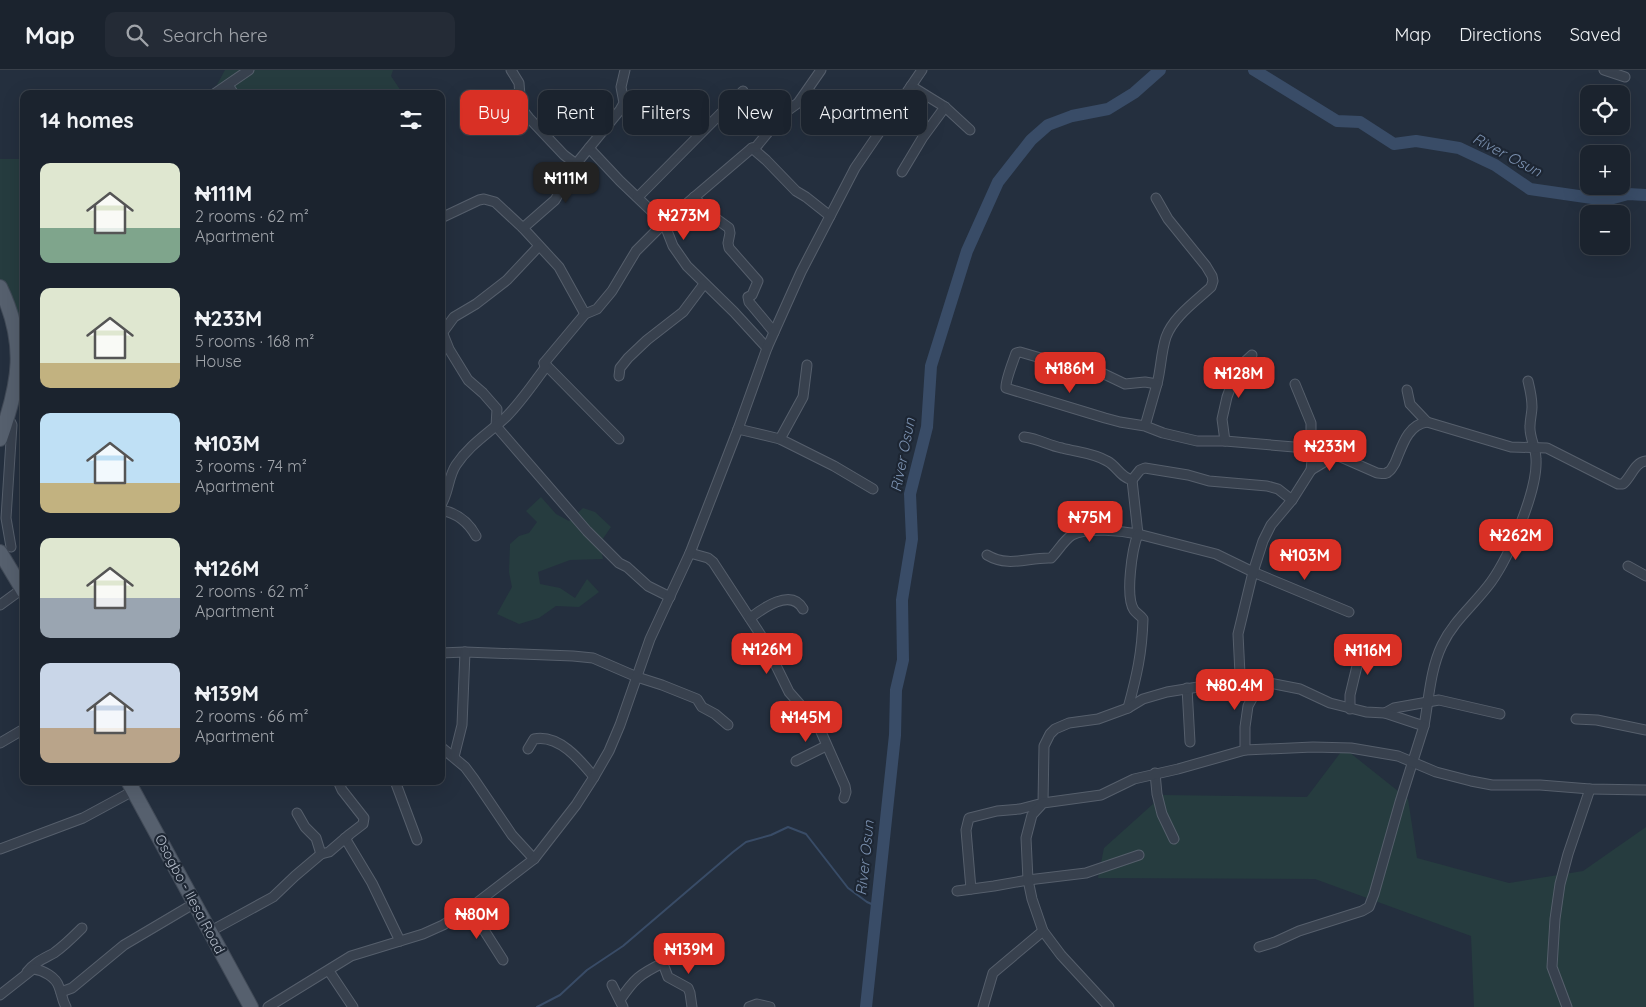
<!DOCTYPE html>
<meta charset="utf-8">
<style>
:root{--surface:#1b232e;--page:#242b36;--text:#f1f3f6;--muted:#a0a4aa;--line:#39404a;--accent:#d93025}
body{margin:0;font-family:Quicksand,sans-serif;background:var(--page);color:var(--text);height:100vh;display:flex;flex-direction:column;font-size:19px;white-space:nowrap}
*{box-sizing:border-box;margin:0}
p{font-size:16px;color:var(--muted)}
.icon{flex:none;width:28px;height:28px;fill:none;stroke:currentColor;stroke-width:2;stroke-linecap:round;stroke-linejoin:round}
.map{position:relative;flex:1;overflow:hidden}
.panel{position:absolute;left:20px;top:20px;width:425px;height:695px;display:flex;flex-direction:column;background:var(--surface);border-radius:10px;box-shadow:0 5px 20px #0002,0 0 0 1px var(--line)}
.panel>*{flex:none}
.guide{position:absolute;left:460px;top:20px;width:475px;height:45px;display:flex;gap:10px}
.controls{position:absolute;left:1580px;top:15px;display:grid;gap:10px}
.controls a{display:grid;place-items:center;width:50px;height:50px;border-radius:10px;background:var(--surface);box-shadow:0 5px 20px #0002,0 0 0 1px var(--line);font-size:25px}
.price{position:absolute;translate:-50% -42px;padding:0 11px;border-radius:10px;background:var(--accent);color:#fff;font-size:16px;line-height:32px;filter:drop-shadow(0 1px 2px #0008)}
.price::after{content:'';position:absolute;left:50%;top:30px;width:15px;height:11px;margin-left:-8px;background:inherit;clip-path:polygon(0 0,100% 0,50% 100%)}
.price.current{background:#222;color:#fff}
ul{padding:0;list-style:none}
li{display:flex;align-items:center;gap:15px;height:125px;padding:0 20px}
li span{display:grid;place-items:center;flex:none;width:140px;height:100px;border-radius:10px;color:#555}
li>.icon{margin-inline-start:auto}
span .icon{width:60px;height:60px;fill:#fffc;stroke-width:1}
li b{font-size:21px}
h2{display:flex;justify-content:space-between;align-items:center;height:60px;padding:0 20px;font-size:21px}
.pill{padding:0 18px;border-radius:10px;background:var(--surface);box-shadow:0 5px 20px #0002,0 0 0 1px var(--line);font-size:18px;line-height:45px}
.pill.current{background:var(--accent);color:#fff}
header{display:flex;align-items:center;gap:30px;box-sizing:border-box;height:70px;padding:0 25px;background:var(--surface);border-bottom:1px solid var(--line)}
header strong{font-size:24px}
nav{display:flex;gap:28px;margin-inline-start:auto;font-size:18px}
.search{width:350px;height:45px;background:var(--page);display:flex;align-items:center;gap:12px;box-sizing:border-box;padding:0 18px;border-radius:10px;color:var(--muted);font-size:19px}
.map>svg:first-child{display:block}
.green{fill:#263c3f}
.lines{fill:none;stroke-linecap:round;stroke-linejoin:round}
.stream{stroke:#394c67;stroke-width:2}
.river{stroke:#394c67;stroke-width:12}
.minor-casing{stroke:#565f6c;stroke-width:11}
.primary-casing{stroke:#414a57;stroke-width:16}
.minor{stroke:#38414e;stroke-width:9}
.primary{stroke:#56606e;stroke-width:14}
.labels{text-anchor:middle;stroke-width:4.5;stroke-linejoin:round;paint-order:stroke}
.street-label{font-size:14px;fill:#b4bcc9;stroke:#1d2633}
.water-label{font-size:15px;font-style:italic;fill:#7c92b1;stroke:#1d2633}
</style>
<header>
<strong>Map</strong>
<div class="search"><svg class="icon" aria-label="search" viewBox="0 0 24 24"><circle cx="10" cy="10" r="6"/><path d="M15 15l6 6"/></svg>Search here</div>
<nav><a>Map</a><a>Directions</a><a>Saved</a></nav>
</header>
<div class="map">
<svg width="1646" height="937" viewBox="0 0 1646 937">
<rect width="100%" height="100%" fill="#242f3e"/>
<g class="green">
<polygon points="225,0 393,0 391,6 403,24 212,24"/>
<polygon points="0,89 24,89 24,293 0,229"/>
<polygon points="541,427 556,444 569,451 583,438 595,442 611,457 600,473 603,489 570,490 538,502 540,514 560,518 575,528 587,509 599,522 579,537 556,536 539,548 519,554 497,544 512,517 509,502 510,474 519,466 529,463 537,452 526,441"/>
<polygon points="1344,678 1408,729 1417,788 1509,813 1583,801 1646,757 1646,937 1474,937 1471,866 1315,809 1098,808 1104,778 1163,725 1307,727"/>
</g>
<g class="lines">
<polyline class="stream" points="537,937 560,925 587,900 623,876 733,782 746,772 771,765 788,757 806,764 848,818 867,832 876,836"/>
<g class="river">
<polyline points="1254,0 1337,51 1360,52 1394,74 1416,71 1459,78 1495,95 1530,119 1606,130 1628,124 1646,125"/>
<polyline points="866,937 895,665 896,620 903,590 902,530 912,469 910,424 927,357 931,296 967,181 998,112 1031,70 1048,55 1072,46 1108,39 1134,23 1160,0"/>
</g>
<defs>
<g id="minor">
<polyline points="511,0 519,13 521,38 529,48 564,85 576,94"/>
<polyline points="1604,0 1625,7"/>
<polyline points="228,15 234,24"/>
<polyline points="911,16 945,37 970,60"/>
<polyline points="214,24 249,0"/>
<polyline points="589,78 620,111 664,153 673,176 687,196 734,242 767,278"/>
<polyline points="752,78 766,90 796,121 806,127 830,146"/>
<polyline points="902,102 923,67 945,37"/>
<polyline points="638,127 743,21"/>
<polyline points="694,127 711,145 729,158 730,163 728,173 729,178 758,211 752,225 748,227 749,232 774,262"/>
<path d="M1156,128L1168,149L1206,196L1212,206L1213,211L1211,217C1196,231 1173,247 1166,267C1161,282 1161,299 1157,314"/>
<polyline points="441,148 479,130 484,129 495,132 523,158 559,197 585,244"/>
<polyline points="523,158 555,130 576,94 620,40 624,33 621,17 625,0"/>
<polyline points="441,259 449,279 468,310 483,323 497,339 496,356 587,461 619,493 627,497 648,516 670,527"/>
<polyline points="443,262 454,247 476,234 507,210 539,176"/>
<polyline points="544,293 619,369"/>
<polyline points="619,306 620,298 628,288 647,270 683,242 704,214"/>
<polyline points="1407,320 1410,334 1427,352"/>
<polyline points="8,347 12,355 6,448 11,477"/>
<path d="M1145,356L1120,352L1105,348L1006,318C1005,311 1013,292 1016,283L1020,282L1044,289H1057L1102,303L1125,314L1145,312L1157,314L1145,356L1163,363L1197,371H1225L1294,377H1311V353L1295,314"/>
<polyline points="738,359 780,369 834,396 873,419"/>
<path d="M1024,367C1040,369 1047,375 1062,378C1077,382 1094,383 1107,391C1117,396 1120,407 1132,410L1140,400L1145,398L1188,405L1209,411L1267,416L1278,419L1292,430"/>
<polyline points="780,369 803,327 807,295"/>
<polyline points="1225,371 1222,349 1227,327 1237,300 1240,296 1252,285"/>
<polyline points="1311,400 1336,385"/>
<path d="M441,435C449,422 448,407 456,395C469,375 489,363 506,347C521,332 533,314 545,298L544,293L585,244L597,239L612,221L636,181L664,153L752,78L756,77L784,43L798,33L821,0"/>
<path d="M441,440C457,443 469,453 476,466"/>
<polyline points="690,483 708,488 713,492 762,567 789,622 818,655 845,716 846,722 844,728"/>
<path d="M987,485C1009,498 1028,487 1051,488C1058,481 1064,470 1072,465C1088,457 1122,461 1138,464L1132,410"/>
<polyline points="1628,496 1646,506"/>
<polyline points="0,535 22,519"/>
<path d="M750,548C762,539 791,517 803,539"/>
<polyline points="441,583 465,582 573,586 593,588 637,607 662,615 697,629 702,637 715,644 728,655"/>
<polyline points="1187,618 1190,672"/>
<path d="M1128,638C1137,605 1142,583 1143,549C1140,545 1136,543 1134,540C1125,527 1132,479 1138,464L1216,484L1253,502L1349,542"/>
<polyline points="1350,639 1350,625 1363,571"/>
<polyline points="1385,643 1394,638 1439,630 1500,644"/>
<polyline points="1576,649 1597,650 1646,660"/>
<path d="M1424,656C1429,629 1430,600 1442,575C1454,550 1475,534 1491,512C1509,487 1538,420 1536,389C1536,377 1529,367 1530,356C1530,349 1532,343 1532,337C1532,328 1530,319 1528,311"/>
<polyline points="0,673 24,659"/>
<polyline points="441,677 465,697 474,709 512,765 534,789"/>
<path d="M528,679L534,669C559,664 580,690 594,707"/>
<polyline points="1245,680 1245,657 1248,636 1261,612"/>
<polyline points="454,687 462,655 465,582"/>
<polyline points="796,691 826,676"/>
<polyline points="1155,703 1157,724 1162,744 1174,769"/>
<polyline points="395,711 417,770"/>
<polyline points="297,743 305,757 316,768 321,784"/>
<polyline points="345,768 372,813 400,871"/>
<polyline points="0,779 83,748 133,721"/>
<polyline points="971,819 966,760 969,748 997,741 1020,739 1043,733 1044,676 1050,664 1055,659 1069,653 1098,649 1128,638 1143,629 1167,622 1198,617 1240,604"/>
<polyline points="957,821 994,816 1028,810 1086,803 1139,785"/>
<polyline points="470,838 503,890"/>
<polyline points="209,862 273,827 295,806 321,784 329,782 350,764 363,754 364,748 342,720 338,711"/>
<polyline points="691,877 682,883 663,889 662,891 668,907 688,918 690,923 692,937"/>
<path d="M1259,877L1275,872L1299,861L1362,841L1369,837L1374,824L1400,732L1424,656L1385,643L1366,642L1330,633L1300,619L1249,609L1240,604L1238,564L1253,502L1263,471L1271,455L1292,430L1311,400L1312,390L1311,377L1336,385L1377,403C1381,403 1385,405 1388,402C1391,401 1393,396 1395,393C1402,377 1407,355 1427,352L1511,377L1547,378L1618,414H1623C1632,406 1634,393 1646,391"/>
<polyline points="329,901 353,937"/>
<path d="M27,902C35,892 43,889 54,883C64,876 73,867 82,858"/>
<polyline points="612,915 623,937"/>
<polyline points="61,922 72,918 124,875 195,833"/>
<path d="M0,925L33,899C43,900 56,907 59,917C62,924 62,930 66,937"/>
<path d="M620,930C634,909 640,904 663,893"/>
<polyline points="268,937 351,886 423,864 443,855 470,838 534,789 576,735 594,707 609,681 620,655 650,569 690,483 738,359 767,278 801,202 855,98 922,0"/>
<polyline points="749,937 757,934 770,937"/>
<polyline points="983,937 993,903 1043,861"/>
<polyline points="1109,937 1061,885 1043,861 1032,829 1028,810 1026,768 1032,745 1043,733 1101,725 1134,709 1178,699 1245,680 1313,677 1351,678 1398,686 1436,702 1471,711 1492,715 1540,715 1590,719 1646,720"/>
<polyline points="1567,937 1552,897 1555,849 1560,814 1568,784 1590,719"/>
</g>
<g id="primary">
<path d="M0,217C27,274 20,312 0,369"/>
<polyline points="0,482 24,522"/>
<polyline points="128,711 251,937"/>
</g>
</defs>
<use href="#minor" class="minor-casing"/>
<use href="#primary" class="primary-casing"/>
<use href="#minor" class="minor"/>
<use href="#primary" class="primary"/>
</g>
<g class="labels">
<g class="street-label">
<text transform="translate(190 824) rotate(62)" y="5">Osogbo - Ilesa Road</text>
</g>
<g class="water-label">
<text transform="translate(1507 85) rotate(28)" y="5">River Osun</text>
<text transform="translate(903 385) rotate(-79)" y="5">River Osun</text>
<text transform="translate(865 788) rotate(-84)" y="5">River Osun</text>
</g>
</g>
</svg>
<div class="controls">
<a><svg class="icon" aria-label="locate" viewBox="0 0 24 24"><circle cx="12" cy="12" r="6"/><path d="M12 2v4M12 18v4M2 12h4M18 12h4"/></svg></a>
<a>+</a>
<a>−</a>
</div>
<b class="price current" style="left:566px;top:134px">₦111M</b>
<b class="price" style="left:684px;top:171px">₦273M</b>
<b class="price" style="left:1070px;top:324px">₦186M</b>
<b class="price" style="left:1239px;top:329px">₦128M</b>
<b class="price" style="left:1330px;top:402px">₦233M</b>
<b class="price" style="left:1090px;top:473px">₦75M</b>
<b class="price" style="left:1516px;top:491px">₦262M</b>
<b class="price" style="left:1305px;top:511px">₦103M</b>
<b class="price" style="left:767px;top:605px">₦126M</b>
<b class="price" style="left:1368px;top:606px">₦116M</b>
<b class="price" style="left:1235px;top:641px">₦80.4M</b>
<b class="price" style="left:806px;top:673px">₦145M</b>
<b class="price" style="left:477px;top:870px">₦80M</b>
<b class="price" style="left:689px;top:905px">₦139M</b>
<div class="guide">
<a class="pill current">Buy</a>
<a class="pill">Rent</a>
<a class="pill">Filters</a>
<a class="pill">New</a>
<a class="pill">Apartment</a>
</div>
<section class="panel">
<h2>14 homes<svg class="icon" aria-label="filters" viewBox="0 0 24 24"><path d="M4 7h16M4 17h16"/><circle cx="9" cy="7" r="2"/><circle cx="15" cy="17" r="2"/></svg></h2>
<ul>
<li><span style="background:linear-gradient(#dfe7d0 65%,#7fa58c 0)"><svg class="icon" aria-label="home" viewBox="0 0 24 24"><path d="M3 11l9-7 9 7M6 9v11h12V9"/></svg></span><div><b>₦111M</b><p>2 rooms · 62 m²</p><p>Apartment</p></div></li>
<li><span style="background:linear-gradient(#dfe7d0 75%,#c2b280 0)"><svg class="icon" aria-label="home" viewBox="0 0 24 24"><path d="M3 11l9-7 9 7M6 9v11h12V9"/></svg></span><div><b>₦233M</b><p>5 rooms · 168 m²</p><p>House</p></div></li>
<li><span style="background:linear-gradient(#bfe0f5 70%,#c2b280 0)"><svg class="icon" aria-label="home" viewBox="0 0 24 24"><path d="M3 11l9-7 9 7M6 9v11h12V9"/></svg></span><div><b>₦103M</b><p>3 rooms · 74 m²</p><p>Apartment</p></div></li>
<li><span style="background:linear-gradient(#dfe7d0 60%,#9aa5b1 0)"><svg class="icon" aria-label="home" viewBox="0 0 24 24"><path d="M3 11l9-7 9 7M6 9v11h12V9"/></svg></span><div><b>₦126M</b><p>2 rooms · 62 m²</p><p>Apartment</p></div></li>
<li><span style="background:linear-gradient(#c9d6e8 65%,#b9a48a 0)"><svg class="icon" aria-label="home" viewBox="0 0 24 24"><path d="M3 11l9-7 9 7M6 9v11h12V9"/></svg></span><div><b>₦139M</b><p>2 rooms · 66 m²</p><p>Apartment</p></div></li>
</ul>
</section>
</div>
